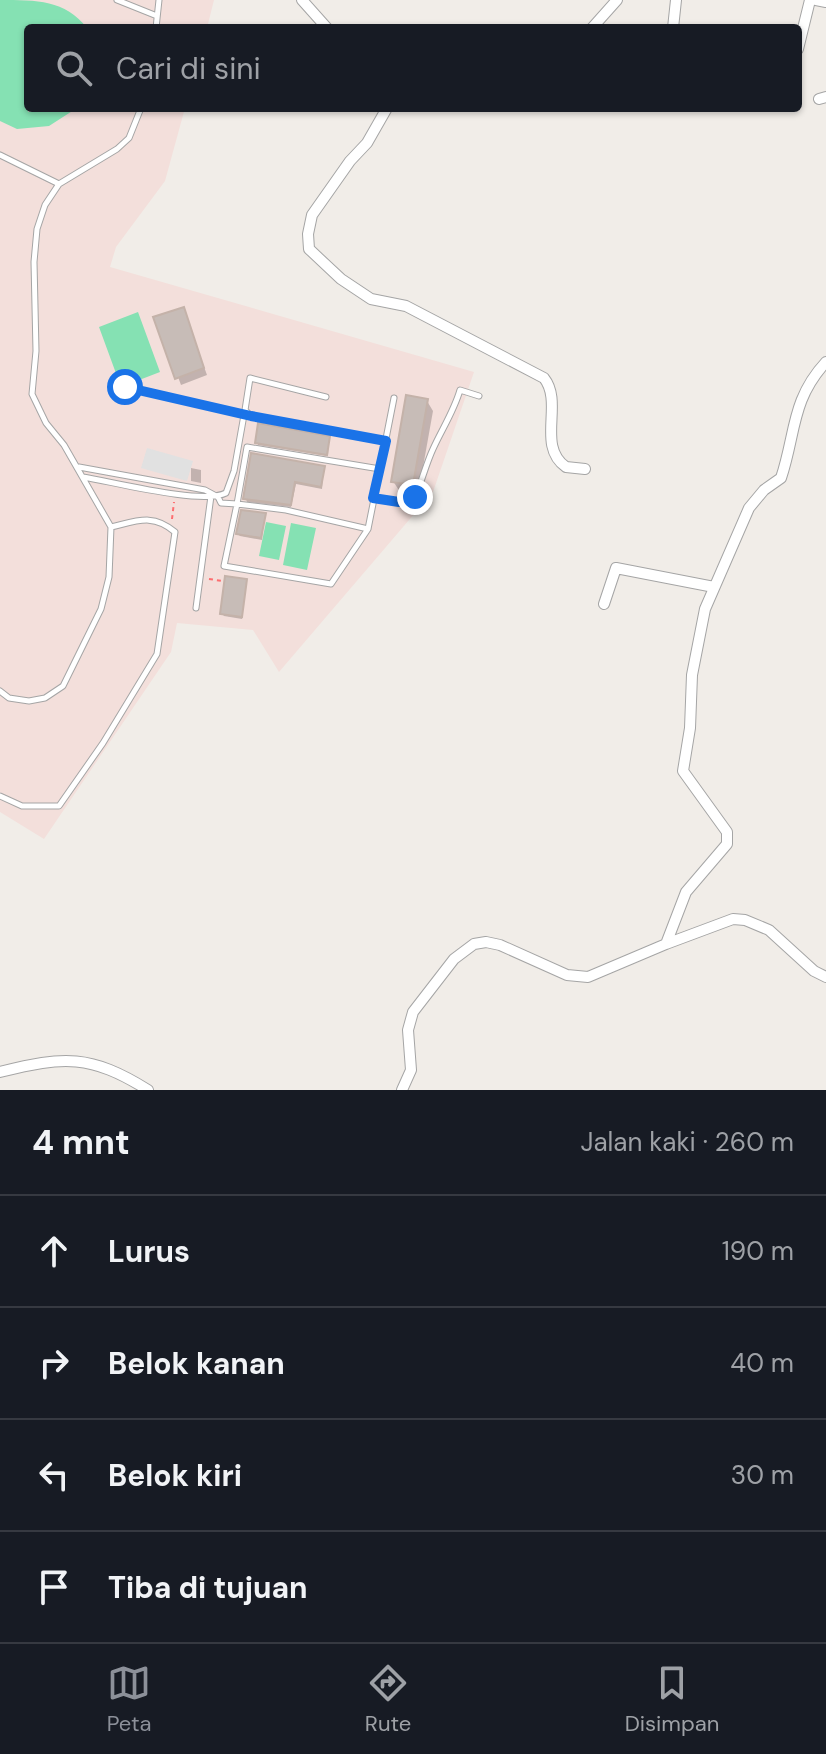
<!DOCTYPE html>
<html lang="id">
<head>
<meta charset="utf-8">
<style>
  body { margin:0; font-family:"DM Sans",sans-serif; background:#20242c; color:#f1f3f6 }
  .stop { position:absolute; width:24px; height:24px; margin:-18px; border:6px solid #1a73e8; border-radius:50%; background:#fff }
  .stop.end { background:#1a73e8; border-color:#fff; box-shadow:0 2px 8px #0008 }
  .list { margin:0; padding:0; list-style:none }
  h2 { display:flex; justify-content:space-between; align-items:center; height:104px; margin:0; padding:0 32px; font-size:34px }
  h2 small { font-size:26px; font-weight:400; color:#9ea1a6 }
  .list li { display:grid; grid-template-columns:52px 1fr auto; gap:24px; align-items:center; box-sizing:border-box; height:112px; padding:0 32px; border-top:2px solid #363941 }
  .list b { display:block; font-size:30px; white-space:nowrap }
  .list em { font-size:26px; font-style:normal; color:#9ea1a6 }
  .icon { flex:none; width:44px; height:44px; fill:none; stroke:currentColor; stroke-width:2; stroke-linecap:round; stroke-linejoin:round }
  .map { position:relative; flex:none; width:826px; height:1090px; overflow:hidden }
  .search { position:absolute; background:#171b24; box-shadow:0 2px 6px #0004; left:24px; right:24px; top:24px; height:88px; display:flex; align-items:center; gap:20px; box-sizing:border-box; padding:0 28px; border-radius:8px; color:#9ea1a6; font-size:30px }
  .sheet { height:552px; background:#171b24 }
  nav { display:flex; justify-content:space-around; align-items:center; box-sizing:border-box; height:112px; border-top:2px solid #363941; background:#171b24; font-size:22px; color:#9ea1a6 }
  nav a { display:grid; justify-items:center; gap:4px }
  nav .on { color:#8c9099 }
  .map>svg:first-child { display:block }
  .military { fill:#f3dfdb }
  .pitch { fill:#85e1b3 }
  .parking { fill:#e1e1e1 }
  .shadow { fill:#0003 }
  .building { fill:#c7bcb7; stroke:#c4b2a9; stroke-width:2 }
  .lines { fill:none; stroke-linecap:round; stroke-linejoin:round }
  .service-casing { stroke:#a5a5a5; stroke-width:7 }
  .minor-casing { stroke:#a5a5a5; stroke-width:12 }
  .path { stroke:#fd6e70; stroke-width:2; stroke-dasharray:4 4; stroke-linecap:butt }
  .service { stroke:#fff; stroke-width:5 }
  .minor { stroke:#fff; stroke-width:10 }
  .route { stroke:#1a73e8; stroke-width:10 }
</style>
</head>
<body>
<div class="map">
<svg width="826" height="1090" viewBox="0 0 826 1090">
  <rect width="100%" height="100%" fill="#f1ede8"/>
  <path class="military" d="M 0,0 L 214,0 L 207,28 L 28,28 L 28,108 L 185,108 L 165,181 L 116,247 L 110,267 L 474,372 L 433,492 L 279,672 L 253,630 L 177,623 L 171,652 L 44,839 L 0,812 Z"/>
  <path class="pitch" d="M 0,0 C 37,0 65,0 87,28 L 28,28 L 28,112 L 49,108 L 77,108 L 49,126 L 17,129 L 0,121 Z
    M 138,312 L 160,372 L 121,387 L 99,327 Z
    M 266,522 L 286,526 L 279,560 L 259,556 Z
    M 291,523 L 316,528 L 307,570 L 283,565 Z"/>
  <path class="parking" d="M 147,448 L 193,461 L 187,481 L 141,468 Z"/>
  <path class="shadow" d="M 183,309 L 207,375 L 181,385 L 156,318 Z
    M 427,401 L 433,411 L 418,495 L 400,492 L 393,481 Z
    M 329,438 L 328,456 L 258,445 L 257,442 Z
    M 324,467 L 322,489 L 296,484 L 291,507 L 247,502 L 246,499 Z
    M 191,468 L 201,470 L 201,483 L 191,481 Z
    M 264,515 L 262,540 L 240,536 L 238,534 Z
    M 246,581 L 242,619 L 224,616 L 222,613 Z"/>
  <path class="building" d="M 184,307 L 204,368 L 175,379 L 153,317 Z
    M 406,395 L 428,399 L 413,485 L 391,482 Z
    M 258,423 L 330,436 L 327,455 L 255,443 Z
    M 251,453 L 325,466 L 321,487 L 295,482 L 291,505 L 243,499 Z
    M 241,510 L 266,513 L 261,538 L 236,534 Z
    M 225,576 L 247,579 L 242,617 L 220,614 Z"/>
  <g class="lines">
    <g class="service-casing">
      <path id="service" d="M 117,0 L 157,16
        M 156,28 L 159,0
        M 0,155 L 59,184
        M 125,387 L 251,416 L 386,441
        M 251,416 L 245,410 L 250,378 L 326,397
        M 79,467 L 205,490 L 218,497 L 221,503 L 237,504 L 247,447 L 380,469 L 394,398
        M 83,477 C 114,482 202,505 226,493 L 234,471 L 244,415
        M 373,498 L 399,502 L 415,497 C 422,481 426,464 433,449 C 442,429 454,411 460,390 L 479,396
        M 368,529 L 331,584 L 224,566 L 237,504 L 286,510 L 368,529 L 380,469
        M 196,608 L 211,496
        M 0,691 L 9,698 L 29,701 L 45,698 L 63,686 L 101,609 L 109,577 L 111,527 L 64,445 L 46,423 L 32,394 L 36,351 L 34,262 L 37,229 L 45,205 L 59,184 L 117,149 L 129,138 L 141,108
        M 0,796 L 22,806 L 59,806 L 103,743 L 157,654 L 175,532 C 153,513 137,521 111,527"/>
    </g>
    <g class="minor-casing">
      <path id="minor" d="M 302,0 L 327,28
        M 816,0 L 826,2
        M 592,28 L 617,0
        M 673,28 L 676,0
        M 798,49 L 810,0
        M 819,99 L 826,97
        M 387,108 L 367,143 L 350,161 L 312,215 L 308,234 L 309,249 L 341,279 L 371,299 L 406,306 L 544,378 C 564,403 536,446 566,467 L 585,469
        M 604,604 L 616,568 L 714,587
        M 666,944 L 686,892 L 727,844 L 727,832 L 683,771 L 690,728 L 692,675 L 705,609 L 749,508 L 764,490 L 781,478 C 796,433 791,400 826,362
        M 0,1072 C 64,1056 90,1054 148,1090
        M 402,1090 L 411,1070 L 408,1030 L 413,1012 L 454,959 L 474,944 L 486,942 L 500,945 L 567,975 L 588,977 L 666,944 L 733,919 L 745,920 L 769,930 L 814,971 L 826,977"/>
    </g>
    <path class="path" d="M 172,519 L 174,502
      M 209,579 L 222,581"/>
    <use href="#service" class="service"/>
    <use href="#minor" class="minor"/>
  </g>
  <g class="lines">
    <path class="route" d="M 125,387 L 251,416 L 386,441 L 373,498 L 399,502 L 415,497"/>
  </g>
</svg>
<div class="stop" style="left:125px;top:387px"></div>
<div class="stop end" style="left:415px;top:497px"></div>
<div class="search"><svg class="icon" aria-label="search" viewBox="0 0 24 24"><circle cx="10" cy="10" r="6"/><path d="M15 15l6 6"/></svg>Cari di sini</div>
</div>
<section class="sheet">
<h2>4 mnt<small>Jalan kaki · 260 m</small></h2>
<ul class="list">
<li><svg class="icon" aria-label="ahead" viewBox="0 0 24 24"><path d="M12 20V5M6 11l6-6 6 6"/></svg><div><b>Lurus</b></div><em>190 m</em></li>
<li><svg class="icon" aria-label="right" viewBox="0 0 24 24"><path d="M7 20v-9h11M14 6l5 5-5 5"/></svg><div><b>Belok kanan</b></div><em>40 m</em></li>
<li><svg class="icon" aria-label="left" viewBox="0 0 24 24"><path d="M17 20v-9H6M10 6l-5 5 5 5"/></svg><div><b>Belok kiri</b></div><em>30 m</em></li>
<li><svg class="icon" aria-label="arrive" viewBox="0 0 24 24"><path d="M6 21V4h12l-3 4 3 4H6"/></svg><div><b>Tiba di tujuan</b></div></li>
</ul>
</section>
<nav>
<a class="on"><svg class="icon" aria-label="map" viewBox="0 0 24 24"><path d="M3 6l6-2 6 2 6-2v14l-6 2-6-2-6 2zM9 4v14M15 6v14"/></svg>Peta</a>
<a><svg class="icon" aria-label="directions" viewBox="0 0 24 24"><path d="M12 3l9 9-9 9-9-9zM9 14v-3h6M13 9l2 2-2 2"/></svg>Rute</a>
<a><svg class="icon" aria-label="saved" viewBox="0 0 24 24"><path d="M7 4h10v16l-5-4-5 4z"/></svg>Disimpan</a>
</nav>
</body>
</html>
